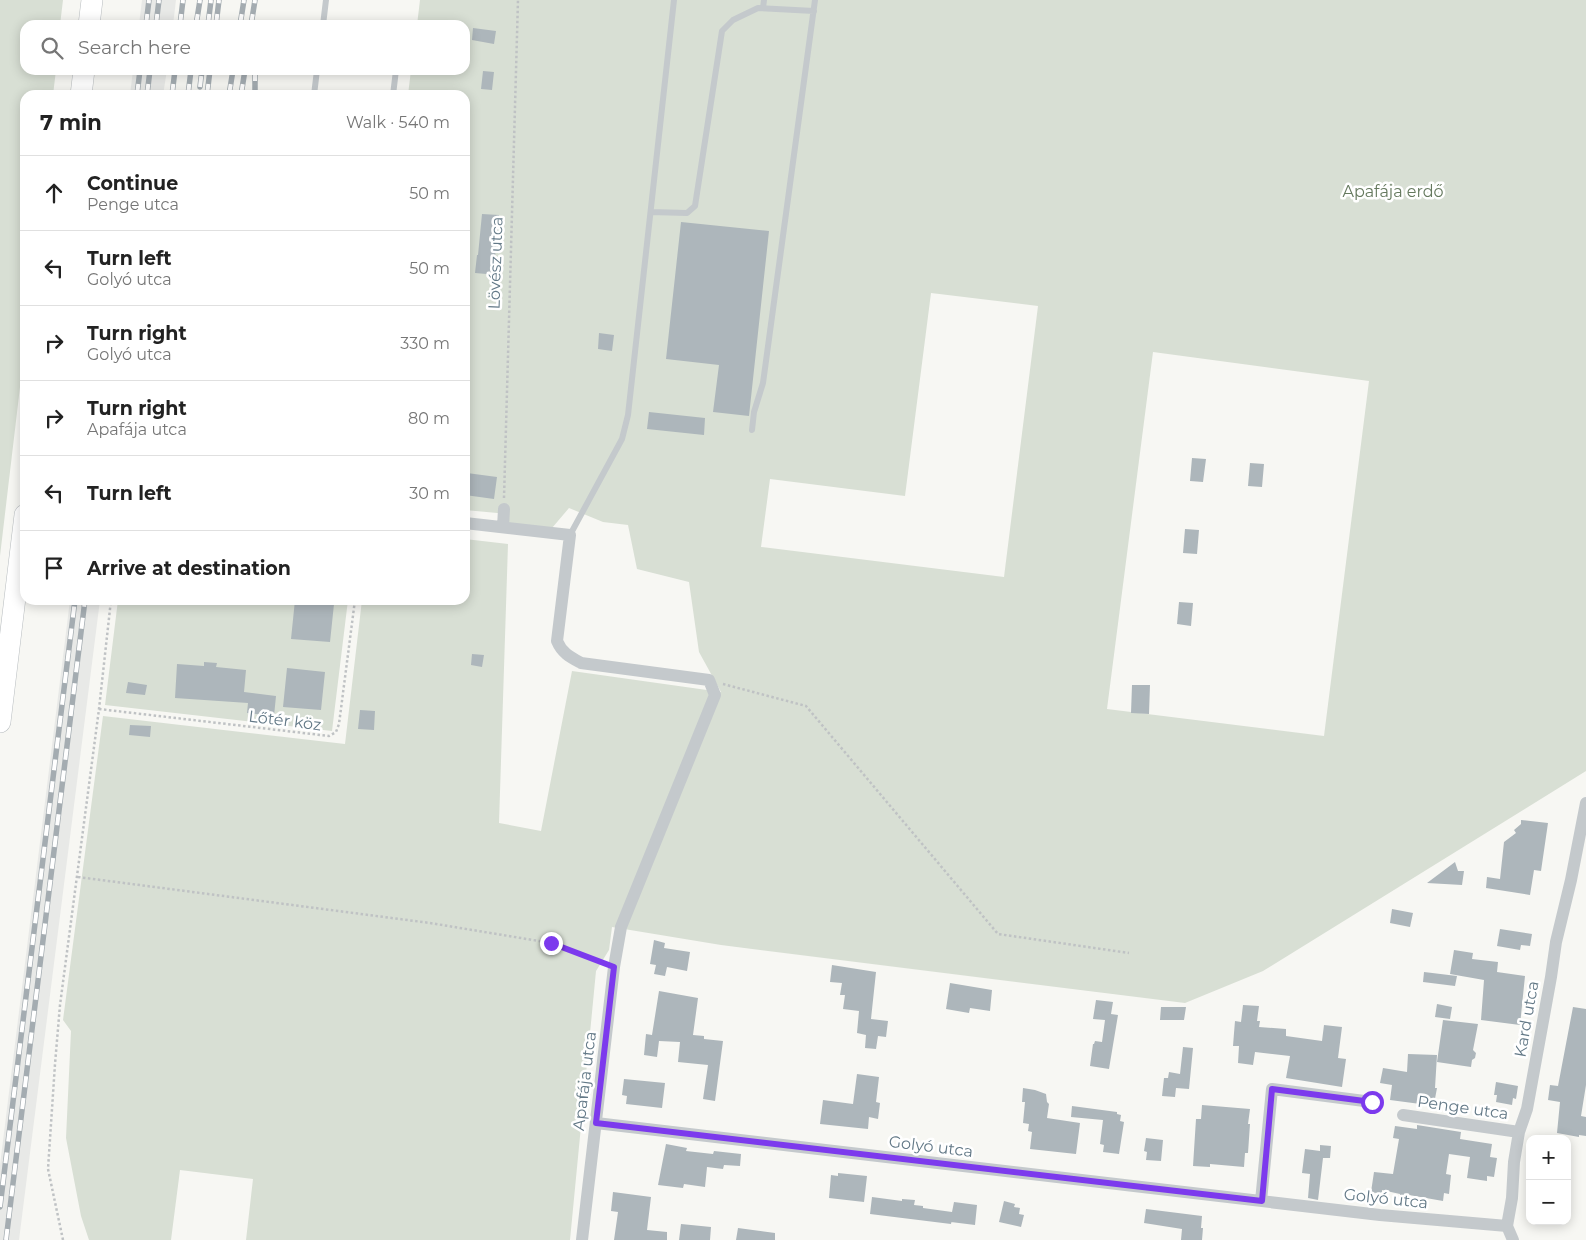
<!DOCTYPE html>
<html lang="en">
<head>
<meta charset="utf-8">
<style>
  body { margin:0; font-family:Montserrat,sans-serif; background:#f6f6f6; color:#222 }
  .controls { position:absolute; right:15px; bottom:15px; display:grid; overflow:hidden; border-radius:10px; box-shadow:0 2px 12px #0003 }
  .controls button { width:45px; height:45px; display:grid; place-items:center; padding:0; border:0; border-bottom:1px solid #e0e0e0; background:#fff; color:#222; font:25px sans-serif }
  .stop { position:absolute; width:15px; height:15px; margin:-11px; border:4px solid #7c3aed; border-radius:50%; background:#fff }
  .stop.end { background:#7c3aed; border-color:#fff; box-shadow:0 1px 5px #0008 }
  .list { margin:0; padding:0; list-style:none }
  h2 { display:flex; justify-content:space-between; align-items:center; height:65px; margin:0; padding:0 20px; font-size:21px }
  h2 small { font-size:16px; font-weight:400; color:#767676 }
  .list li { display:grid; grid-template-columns:32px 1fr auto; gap:15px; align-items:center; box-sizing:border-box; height:75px; padding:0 20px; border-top:1px solid #e0e0e0 }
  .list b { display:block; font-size:19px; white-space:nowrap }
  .list p { margin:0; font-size:16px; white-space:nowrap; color:#767676 }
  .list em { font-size:16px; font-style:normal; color:#767676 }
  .icon { flex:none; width:28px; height:28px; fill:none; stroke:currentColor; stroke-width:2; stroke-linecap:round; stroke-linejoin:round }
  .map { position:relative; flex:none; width:1586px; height:1240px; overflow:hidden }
  .search { position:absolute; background:#fff; box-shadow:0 2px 12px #0003; left:20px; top:20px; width:450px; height:55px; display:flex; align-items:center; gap:12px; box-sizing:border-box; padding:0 18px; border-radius:15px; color:#767676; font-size:19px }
  .panel { position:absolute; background:#fff; box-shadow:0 2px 12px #0003; left:20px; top:90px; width:450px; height:515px; border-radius:15px }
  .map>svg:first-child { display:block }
  .built { fill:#e8e9e7 }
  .green { fill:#d8dfd4; fill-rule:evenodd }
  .building { fill:#adb6bb }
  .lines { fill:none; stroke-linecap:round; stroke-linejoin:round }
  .primary-casing { stroke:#b7bcbf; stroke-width:22 }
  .path { stroke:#bfc2c4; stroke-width:2.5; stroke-dasharray:2.5 2.5; stroke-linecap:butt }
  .service { stroke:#c4c9cc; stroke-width:6 }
  .minor { stroke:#c4c9cc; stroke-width:12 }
  .primary { stroke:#fff; stroke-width:21 }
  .rail-casing { stroke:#a4acb1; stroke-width:5.5 }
  .rail { stroke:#fff; stroke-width:4; stroke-dasharray:11; stroke-linecap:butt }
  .route { stroke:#7c3aed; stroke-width:6 }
  .labels { text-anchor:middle; stroke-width:5; stroke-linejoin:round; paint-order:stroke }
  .park-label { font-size:16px; fill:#65795e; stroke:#fff }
  .street-label { font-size:16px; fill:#637987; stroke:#fff }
</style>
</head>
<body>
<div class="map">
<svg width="1586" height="1240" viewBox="0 0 1586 1240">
  <rect width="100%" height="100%" fill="#f7f7f3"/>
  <path class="built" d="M 142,0 L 176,0 L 173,25 L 139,25 Z
    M 133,70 L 167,70 L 163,95 L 130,95 Z
    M 70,600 L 100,600 L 19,1240 L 0,1240 L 0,1165 Z"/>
  <path class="green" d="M 0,0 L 63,0 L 60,25 L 25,25 L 25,70 L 56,70 L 53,95 L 25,95 L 25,345 L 0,556 Z
    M 420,0 L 1586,0 L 1586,771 L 1263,971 L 1185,1003 L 721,945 L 612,927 L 609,950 L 596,971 L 570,1240 L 246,1240 L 253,1179 L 180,1170 L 171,1240 L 89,1240 L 81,1216 L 66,1138 L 71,1031 L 63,1020 L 103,716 L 345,744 L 362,600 L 465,600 L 465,539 L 508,544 L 499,823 L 541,831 L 572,671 L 721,692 L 699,652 L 689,582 L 637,569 L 628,525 L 603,522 L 569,508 L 552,528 L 508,523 L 508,514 L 465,510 L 465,95 L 408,95 L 411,70 L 465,70 L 465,25 L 417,25 ZM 931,293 L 1038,306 L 1004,577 L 761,547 L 770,479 L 905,496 ZM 1153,352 L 1369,381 L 1324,736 L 1107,709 Z
    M 118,600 L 348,600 L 332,731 L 105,705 Z"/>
  <path class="building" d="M 473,28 L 496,31 L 494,44 L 472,40 Z
    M 483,71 L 494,72 L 492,90 L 481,89 Z
    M 482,214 L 499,215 L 495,257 L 500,258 L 498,275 L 475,273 L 477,255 L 478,255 Z
    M 681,222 L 769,231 L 749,416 L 713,412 L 719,365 L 666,359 Z
    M 599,333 L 614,335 L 612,351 L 598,349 Z
    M 649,412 L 705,418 L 704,435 L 647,429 Z
    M 1192,458 L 1206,459 L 1203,482 L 1190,481 Z
    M 1250,463 L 1264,464 L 1262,487 L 1248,486 Z
    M 467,473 L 497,477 L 494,499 L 465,495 Z
    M 1185,529 L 1199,530 L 1197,554 L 1183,553 Z
    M 295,600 L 334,604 L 330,642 L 291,639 Z
    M 1179,602 L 1193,603 L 1191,626 L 1177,624 Z
    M 472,654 L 484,655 L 482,667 L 471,665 Z
    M 204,662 L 217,663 L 216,667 L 246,670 L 244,692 L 276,696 L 274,716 L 247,713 L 248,703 L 175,698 L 177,664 L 204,666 Z
    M 287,668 L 325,672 L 321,710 L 283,707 Z
    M 128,682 L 147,685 L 145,695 L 126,693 Z
    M 1132,685 L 1150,685 L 1149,714 L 1131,713 Z
    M 360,710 L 375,711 L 374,730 L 358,729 Z
    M 130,725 L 151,726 L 150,737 L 129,735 Z
    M 1521,820 L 1548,823 L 1541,871 L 1534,870 L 1530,895 L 1486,888 L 1487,877 L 1500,879 L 1504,842 L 1516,833 L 1514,830 L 1521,824 Z
    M 1455,862 L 1458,871 L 1464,871 L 1462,885 L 1427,883 Z
    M 1392,909 L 1413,913 L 1410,927 L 1390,923 Z
    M 1500,929 L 1532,934 L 1530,946 L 1521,945 L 1520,950 L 1497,946 Z
    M 654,940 L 665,943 L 664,948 L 690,952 L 687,971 L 667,967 L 665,976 L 654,974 L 656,965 L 650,964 Z
    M 1454,950 L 1473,953 L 1472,959 L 1498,962 L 1497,972 L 1525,976 L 1520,1025 L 1481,1020 L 1484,980 L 1450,974 Z
    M 832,965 L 876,972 L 871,1019 L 888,1021 L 886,1037 L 878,1036 L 876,1049 L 865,1048 L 866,1035 L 857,1033 L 859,1011 L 843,1009 L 845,995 L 840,995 L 842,983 L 830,982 Z
    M 1424,972 L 1457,976 L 1455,986 L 1423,982 Z
    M 950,983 L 992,990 L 990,1011 L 970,1008 L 969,1013 L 946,1009 Z
    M 659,991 L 698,998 L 693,1035 L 704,1036 L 704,1039 L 723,1041 L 715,1101 L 703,1099 L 708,1065 L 678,1062 L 680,1042 L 659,1041 L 657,1057 L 644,1055 L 646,1034 L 652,1035 Z
    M 1096,1000 L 1113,1002 L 1111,1014 L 1118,1015 L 1109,1069 L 1090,1066 L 1093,1044 L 1094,1044 L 1095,1041 L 1102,1042 L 1105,1020 L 1093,1019 Z
    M 1437,1004 L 1452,1007 L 1450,1019 L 1435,1017 Z
    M 1243,1005 L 1259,1006 L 1257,1021 L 1260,1021 L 1259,1027 L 1286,1029 L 1286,1036 L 1322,1041 L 1324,1025 L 1342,1027 L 1338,1058 L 1346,1059 L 1342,1087 L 1286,1078 L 1290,1056 L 1255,1052 L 1253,1065 L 1238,1063 L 1239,1046 L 1233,1046 L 1234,1033 L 1235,1021 L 1241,1022 Z
    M 1161,1007 L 1186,1007 L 1184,1020 L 1160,1020 Z
    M 1573,1007 L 1586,1009 L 1586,1085 L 1581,1116 L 1586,1117 L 1586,1136 L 1579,1135 L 1579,1137 L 1557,1133 L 1560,1102 L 1548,1100 L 1550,1085 L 1558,1086 Z
    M 1443,1020 L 1478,1024 L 1473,1050 L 1476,1053 L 1475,1058 L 1472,1060 L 1471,1067 L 1437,1062 Z
    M 1183,1047 L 1193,1048 L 1189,1089 L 1176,1088 L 1175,1097 L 1162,1096 L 1164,1078 L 1168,1078 L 1169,1072 L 1180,1074 Z
    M 1408,1054 L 1437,1055 L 1435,1088 L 1437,1088 L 1434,1104 L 1428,1104 L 1428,1105 L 1390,1100 L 1392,1085 L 1380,1083 L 1383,1068 L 1407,1072 Z
    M 857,1074 L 879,1077 L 876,1102 L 880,1103 L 878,1119 L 869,1117 L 868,1129 L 820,1124 L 823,1100 L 853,1104 Z
    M 624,1079 L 665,1083 L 662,1108 L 626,1104 L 627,1096 L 622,1095 Z
    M 1496,1082 L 1518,1086 L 1516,1099 L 1513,1098 L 1512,1105 L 1496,1102 L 1497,1095 L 1494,1095 Z
    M 1023,1088 L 1035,1090 L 1046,1094 L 1047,1102 L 1049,1104 L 1047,1118 L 1080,1123 L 1076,1154 L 1030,1149 L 1032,1132 L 1028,1131 L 1029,1124 L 1023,1123 L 1025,1102 L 1022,1102 Z
    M 1202,1105 L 1250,1109 L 1248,1124 L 1250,1124 L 1248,1153 L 1245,1153 L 1244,1167 L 1210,1164 L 1210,1167 L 1193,1166 L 1196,1119 L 1201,1119 Z
    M 1072,1106 L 1117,1112 L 1117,1114 L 1121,1115 L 1120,1121 L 1124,1122 L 1119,1154 L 1103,1152 L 1104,1145 L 1100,1144 L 1103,1120 L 1071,1117 Z
    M 1417,1125 L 1461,1132 L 1460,1139 L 1492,1144 L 1490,1157 L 1497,1158 L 1494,1177 L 1487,1176 L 1487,1181 L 1467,1178 L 1470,1157 L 1449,1154 L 1446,1174 L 1451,1175 L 1449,1194 L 1444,1193 L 1443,1201 L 1409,1195 L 1407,1197 L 1400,1196 L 1400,1194 L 1382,1190 L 1382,1194 L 1371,1192 L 1374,1172 L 1393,1174 L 1399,1139 L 1393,1138 L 1395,1126 L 1417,1129 Z
    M 1146,1138 L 1163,1140 L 1161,1161 L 1146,1160 L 1147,1152 L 1144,1151 Z
    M 666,1144 L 687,1148 L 686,1151 L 713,1154 L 714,1151 L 741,1154 L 740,1166 L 724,1165 L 723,1169 L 707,1167 L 705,1187 L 684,1184 L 683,1188 L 658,1185 Z
    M 1320,1145 L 1331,1146 L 1330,1158 L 1323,1158 L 1318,1200 L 1308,1198 L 1310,1174 L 1302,1173 L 1305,1149 L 1320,1151 Z
    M 838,1173 L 867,1176 L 864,1202 L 829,1198 L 831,1175 L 838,1176 Z
    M 613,1192 L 651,1197 L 647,1230 L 667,1232 L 667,1240 L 614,1240 L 618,1212 L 611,1211 Z
    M 872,1197 L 902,1201 L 902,1199 L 915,1200 L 914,1205 L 923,1206 L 923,1208 L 952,1212 L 954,1202 L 977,1205 L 975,1225 L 951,1222 L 952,1218 L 951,1224 L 870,1214 Z
    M 1004,1201 L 1015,1204 L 1014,1207 L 1020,1208 L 1019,1214 L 1024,1215 L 1021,1227 L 999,1222 Z
    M 1146,1209 L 1202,1216 L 1201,1228 L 1203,1228 L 1202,1240 L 1181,1240 L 1182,1229 L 1144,1223 Z
    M 681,1224 L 711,1227 L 710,1240 L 679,1240 Z
    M 738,1228 L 775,1233 L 775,1240 L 736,1240 Z"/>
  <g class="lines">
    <g class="primary-casing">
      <path id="primary" d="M 89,25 L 92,0
        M 81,95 L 84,70
        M 0,722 L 25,515"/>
    </g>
    <path class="path" d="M 504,498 L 518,0
      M 723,684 L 806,706 L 998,934 L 1129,953
      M 99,709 L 329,736 L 336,732 L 339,724 L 355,600
      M 78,877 L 430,923 L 551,943 L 603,963
      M 63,1240 L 48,1169 L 55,1064 L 60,1005 L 99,709 L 111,600"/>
    <path class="service" d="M 763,8 L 764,0
      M 323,25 L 326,0
      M 314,95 L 317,70
      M 393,95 L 396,70
      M 651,212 L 687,213 L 695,206 L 722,31 L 733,20 L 758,8 L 814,11
      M 752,430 L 754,412 L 763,383 L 815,0
      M 570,535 L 622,439 L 628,415 L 674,0"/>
    <path class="minor" d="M 465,523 L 570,535 L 557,641 C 562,653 570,657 581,663 L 709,680 L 715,695 L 621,927 L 614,967 L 582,1240
      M 503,527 L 504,509
      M 1403,1115 L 1519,1132
      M 596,1123 L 1380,1215 L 1507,1226
      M 1261,1201 L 1272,1089 L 1372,1102
      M 1513,1240 L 1507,1226 L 1512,1198 L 1514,1162 L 1519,1132 L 1527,1109 L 1551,977 L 1556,942 L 1571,880 L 1586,803"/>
    <use href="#primary" class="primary"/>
    <g class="rail-casing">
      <path id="rail" d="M 146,25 L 149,0
        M 156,25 L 159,0
        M 180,25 L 183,0
        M 196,25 L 200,0
        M 208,25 L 211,0
        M 216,25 L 219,0
        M 240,25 L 244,0
        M 251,25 L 255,0
        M 255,70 L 255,95
        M 200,87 L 202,70
        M 137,95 L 140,70
        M 147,95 L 150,70
        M 172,95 L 175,70
        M 188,95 L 191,70
        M 207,95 L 210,70
        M 229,95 L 233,70
        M 241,95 L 245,70
        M 0,1207 L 75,600
        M 6,1240 L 85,600"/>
    </g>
    <use href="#rail" class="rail"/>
  </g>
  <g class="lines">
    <path class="route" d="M 551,943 L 614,967 L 596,1123 L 1262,1201 L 1272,1089 L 1372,1102"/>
  </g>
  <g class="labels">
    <g class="park-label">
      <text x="1393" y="197">Apafája erdő</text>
    </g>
    <g class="street-label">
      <text transform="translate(495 263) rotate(-88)" y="6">Lövész utca</text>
      <text transform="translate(285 720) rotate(7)" y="6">Lőtér köz</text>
      <text transform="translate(1526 1019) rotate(-80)" y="6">Kard utca</text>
      <text transform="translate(584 1081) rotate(-83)" y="6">Apafája utca</text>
      <text transform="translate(1463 1107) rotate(8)" y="6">Penge utca</text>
      <text transform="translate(931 1146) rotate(7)" y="6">Golyó utca</text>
      <text transform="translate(1386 1198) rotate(6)" y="6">Golyó utca</text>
    </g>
  </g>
</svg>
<div class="controls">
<button>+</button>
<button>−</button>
</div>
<div class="stop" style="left:1372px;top:1102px"></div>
<div class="stop end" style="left:551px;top:943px"></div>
<div class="search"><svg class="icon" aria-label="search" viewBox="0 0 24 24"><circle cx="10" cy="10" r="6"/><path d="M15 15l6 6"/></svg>Search here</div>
<section class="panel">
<h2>7 min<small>Walk · 540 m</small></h2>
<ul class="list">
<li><svg class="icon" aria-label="ahead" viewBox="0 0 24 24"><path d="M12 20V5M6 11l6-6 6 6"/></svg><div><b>Continue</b><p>Penge utca</p></div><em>50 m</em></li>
<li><svg class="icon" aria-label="left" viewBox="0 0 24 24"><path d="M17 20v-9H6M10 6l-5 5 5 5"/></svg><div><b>Turn left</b><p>Golyó utca</p></div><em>50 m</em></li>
<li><svg class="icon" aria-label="right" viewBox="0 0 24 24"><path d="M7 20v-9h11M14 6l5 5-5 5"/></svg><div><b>Turn right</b><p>Golyó utca</p></div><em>330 m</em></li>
<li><svg class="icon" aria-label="right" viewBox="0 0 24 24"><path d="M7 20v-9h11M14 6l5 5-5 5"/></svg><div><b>Turn right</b><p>Apafája utca</p></div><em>80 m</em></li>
<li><svg class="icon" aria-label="left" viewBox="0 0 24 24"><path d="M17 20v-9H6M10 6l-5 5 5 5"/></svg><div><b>Turn left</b></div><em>30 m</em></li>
<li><svg class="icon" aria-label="arrive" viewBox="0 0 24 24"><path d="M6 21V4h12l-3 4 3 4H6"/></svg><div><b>Arrive at destination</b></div></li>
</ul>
</section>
</div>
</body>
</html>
